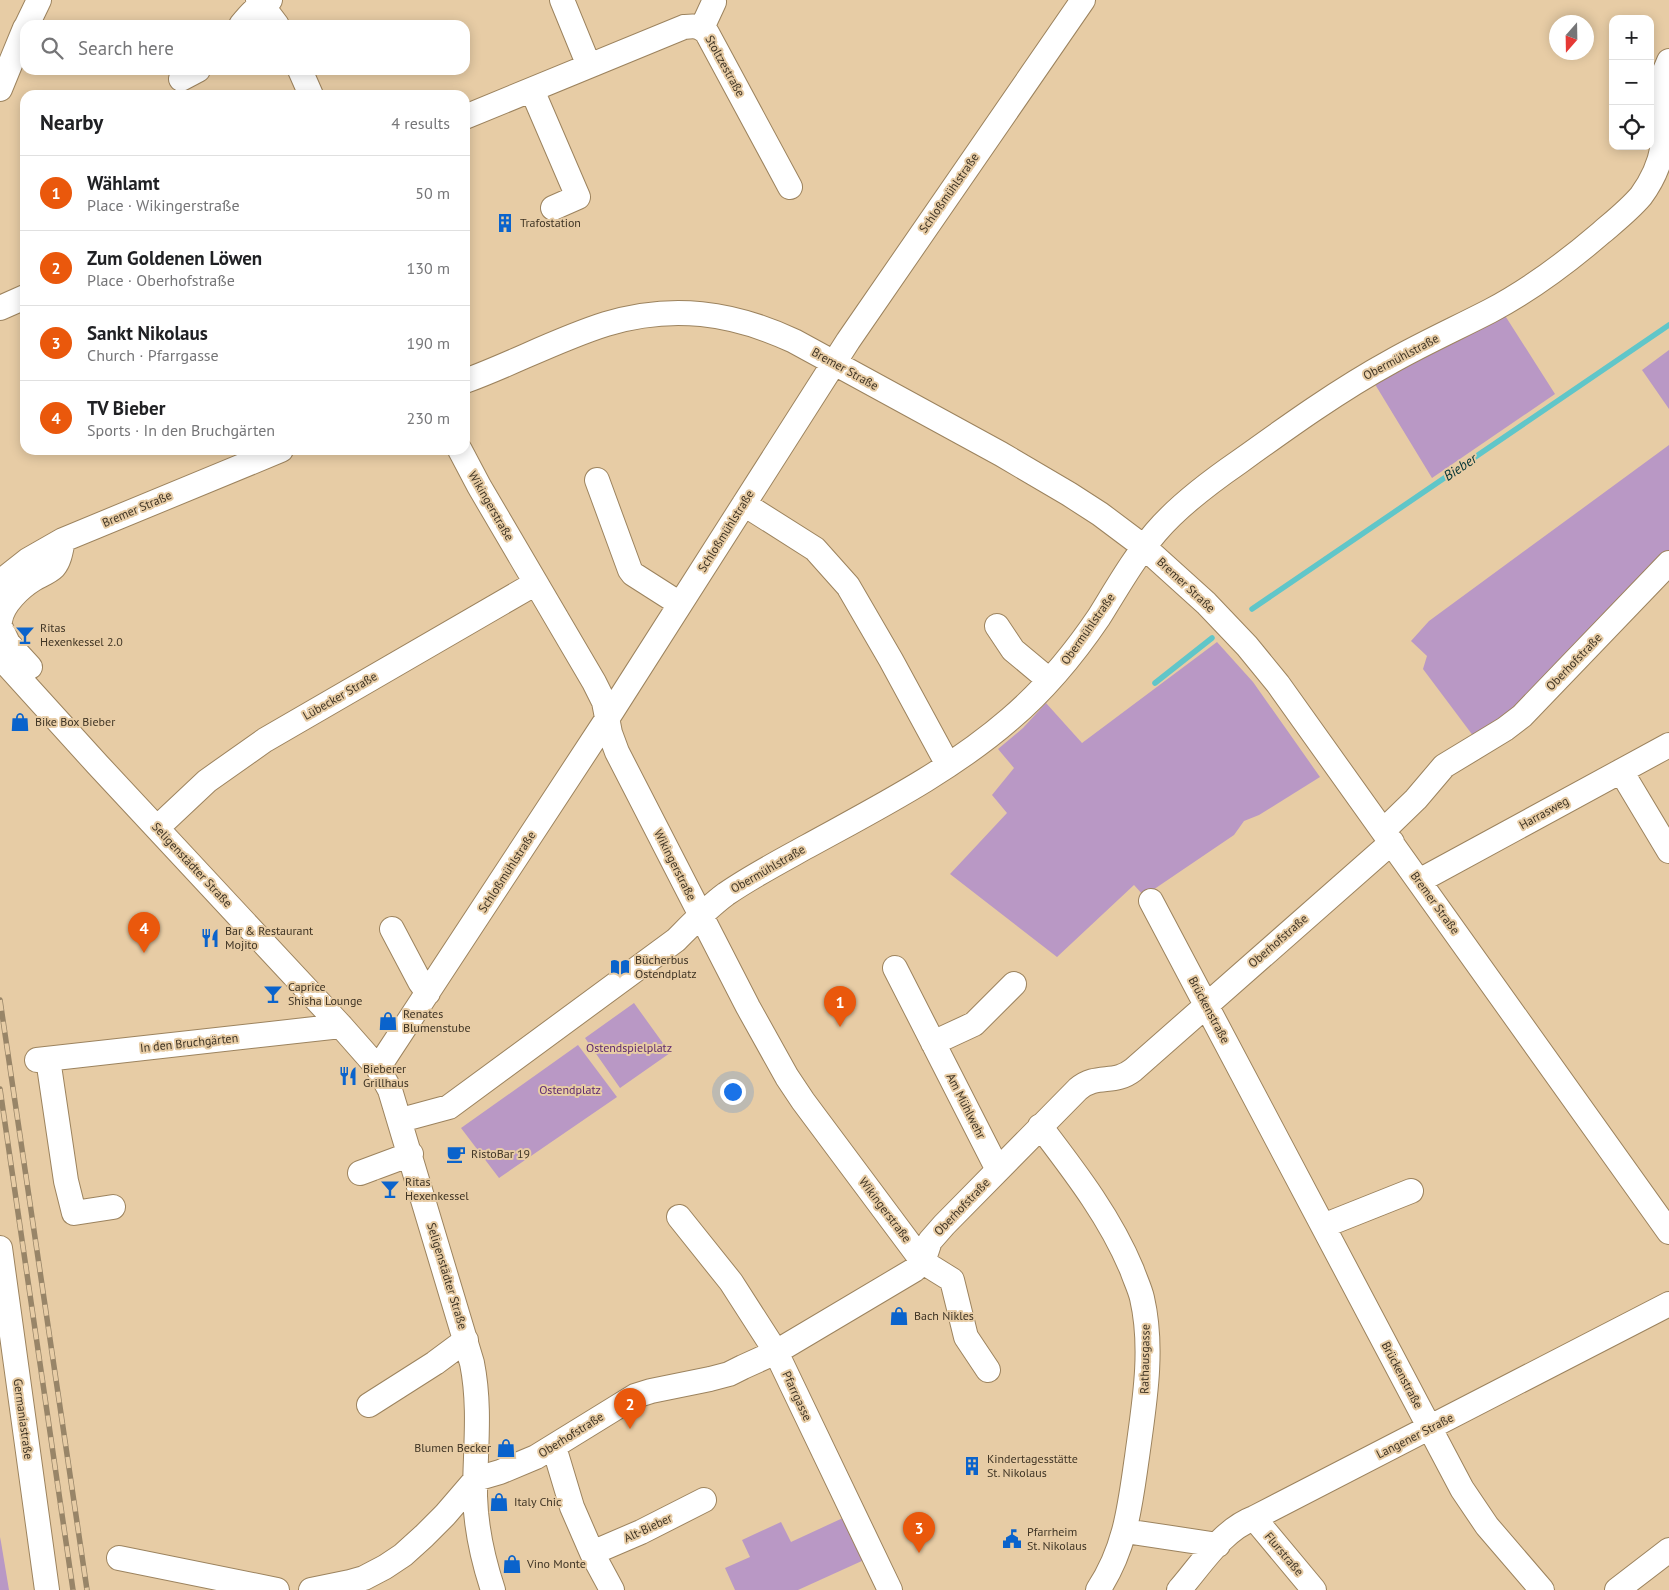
<!DOCTYPE html>
<html lang="en">
<head>
<meta charset="utf-8">
<style>
  body { margin:0; font-family:"PT Sans",sans-serif; background:#f2f2f2; color:#202124 }
  .controls { position:absolute; right:15px; top:15px; display:grid; overflow:hidden; border-radius:10px; box-shadow:0 2px 12px #0003 }
  .controls button { width:45px; height:45px; display:grid; place-items:center; padding:0; border:0; border-bottom:1px solid #e0e0e0; background:#fff; color:#202124; font:25px sans-serif }
  .compass { position:absolute; left:1549px; top:15px; width:45px; height:45px; border-radius:50%; background:#fff; box-shadow:0 2px 12px #0003; rotate:200deg }
  .you { position:absolute; left:732px; top:1091px; width:18px; height:18px; margin:-12px; border:4px solid #fff; border-radius:50%; background:#1a73e8; box-shadow:0 0 0 8px #1a73e833 }
  .badge { display:grid; place-items:center; width:32px; height:32px; border-radius:50%; background:#ea580c; color:#fff; font-size:16px; font-weight:700 }
  .pin { position:absolute; translate:-50% -41px; filter:drop-shadow(0 1px 2px #0008) }
  .pin::after { content:''; position:absolute; top:26px; width:18px; height:15px; background:inherit; clip-path:polygon(0 0,100% 0,50% 100%) }
  .list { margin:0; padding:0; list-style:none }
  h2 { display:flex; justify-content:space-between; align-items:center; height:65px; margin:0; padding:0 20px; font-size:21px }
  h2 small { font-size:16px; font-weight:400; color:#757577 }
  .list li { display:grid; grid-template-columns:32px 1fr auto; gap:15px; align-items:center; box-sizing:border-box; height:75px; padding:0 20px; border-top:1px solid #e0e0e0 }
  .list b { display:block; font-size:19px; white-space:nowrap }
  .list p { margin:0; font-size:16px; white-space:nowrap; color:#757577 }
  .list em { font-size:16px; font-style:normal; color:#757577 }
  .icon { flex:none; width:28px; height:28px; fill:none; stroke:currentColor; stroke-width:2; stroke-linecap:round; stroke-linejoin:round }
  .map { position:relative; flex:none; width:1669px; height:1590px; overflow:hidden }
  .search { position:absolute; background:#fff; box-shadow:0 2px 12px #0003; left:20px; top:20px; width:450px; height:55px; display:flex; align-items:center; gap:12px; box-sizing:border-box; padding:0 18px; border-radius:15px; color:#757577; font-size:19px }
  .panel { position:absolute; background:#fff; box-shadow:0 2px 12px #0003; left:20px; top:90px; width:450px; height:365px; border-radius:15px }
  .map>svg:first-child { display:block }
  .green { fill:#b998c5 }
  .lines { fill:none; stroke-linecap:round; stroke-linejoin:round }
  .stream { stroke:#60c6c9; stroke-width:5.5 }
  .minor-casing { stroke:#9c835e; stroke-width:26 }
  .minor { stroke:#fff; stroke-width:24 }
  .rail-casing { stroke:#988568; stroke-width:5.5 }
  .rail { stroke:#e7cca5; stroke-width:4; stroke-dasharray:11; stroke-linecap:butt }
  .labels { text-anchor:middle; stroke-width:4; stroke-linejoin:round; paint-order:stroke }
  .street-label { font-size:12px; fill:#403525; stroke:#e7cca5 }
  .poi-label { font-size:12px; fill:#403525; stroke:#e7cca5; text-anchor:start }
  .park-label { font-size:12px; fill:#5f2a70; stroke:#e7cca5 }
  .water-label { font-size:14px; font-style:italic; fill:#003435; stroke:#e7cca5 }
</style>
</head>
<body>
<div class="map">
<svg width="1669" height="1590" viewBox="0 0 1669 1590">
  <rect width="100%" height="100%" fill="#e7cca5"/>
  <path class="green" d="M 1504,314 L 1555,394 L 1432,478 L 1373,381 Z
    M 1669,350 L 1669,409 L 1642,370 Z
    M 1669,445 L 1669,552 L 1516,713 L 1474,737 L 1423,669 L 1427,656 L 1411,641 L 1429,621 Z
    M 1217,642 L 1253,682 L 1320,777 L 1259,815 L 1244,821 L 1234,835 L 1144,896 L 1134,885 L 1057,957 L 950,874 L 1007,813 L 992,795 L 1014,768 L 998,749 L 1023,728 L 1046,703 L 1082,743 Z
    M 634,1003 L 670,1053 L 620,1088 L 585,1038 Z
    M 578,1045 L 617,1097 L 499,1178 L 461,1128 Z
    M 845,1517 L 864,1560 L 798,1590 L 735,1590 L 725,1568 L 750,1557 L 742,1540 L 781,1522 L 791,1542 Z
    M 0,1537 L 1,1542 L 9,1590 L 0,1590 Z"/>
  <g class="lines">
    <path class="stream" d="M 1252,609 L 1669,325
      M 1155,683 L 1212,638"/>
    <g class="minor-casing">
      <path id="minor" d="M 258,0 L 277,25
        M 562,0 L 589,66
        M 27,25 L 39,0
        M 241,25 C 250,14 258,5 270,0
        M 702,28 L 714,2
        M 300,70 L 311,95
        M 181,79 L 198,70
        M 0,89 L 25,28
        M 532,90 L 578,197 L 553,208
        M 465,117 L 684,27 C 694,26 699,25 707,33 L 790,187
        M 0,308 L 25,297
        M 465,381 C 512,364 558,339 606,324 C 672,304 732,312 794,341 L 1001,454 L 1069,494 L 1100,514 L 1144,547 L 1206,603 L 1247,646 L 1278,684 L 1669,1232
        M 460,450 L 479,486 L 594,682 L 604,702 L 610,733 L 617,752 L 748,1007 L 787,1077 L 803,1101 L 923,1262 L 952,1280 L 966,1337 L 988,1370
        M 597,480 L 630,570 L 633,574 L 680,604
        M 744,504 L 815,549 L 848,586 L 891,660 L 948,765
        M 0,582 L 28,560 L 63,540 L 281,450
        M 0,621 C 2,604 21,587 34,579 C 41,575 49,572 54,567 C 60,560 61,549 63,540
        M 0,626 L 8,643 L 30,667
        M 997,626 L 1013,650 L 1049,680
        M 0,657 L 98,765 L 341,1026 L 378,1068 L 390,1090 L 472,1363 C 481,1408 475,1451 475,1496 C 476,1528 483,1560 493,1590
        M 1621,771 L 1669,851
        M 157,828 L 207,781 L 265,740 L 536,583
        M 1384,830 L 1416,799 L 1444,766 L 1505,729 L 1522,716 L 1669,563
        M 1419,881 L 1669,745
        M 1151,901 L 1462,1489 L 1487,1526 L 1542,1590
        M 392,929 L 420,982 L 428,993
        M 895,968 L 998,1170
        M 933,1043 L 974,1024 L 1014,984
        M 48,1059 L 66,1181 L 74,1213 L 113,1207
        M 37,1060 L 341,1026
        M 378,1068 L 607,719 L 848,341 L 1083,0
        M 401,1120 L 449,1107 L 676,940 C 692,924 707,908 726,894 C 752,876 781,861 808,846 C 877,808 950,771 1010,719 C 1044,690 1074,654 1099,617 C 1117,588 1134,558 1156,532 C 1179,505 1210,482 1239,462 C 1289,426 1339,390 1392,361 C 1424,343 1457,328 1490,311 C 1530,290 1566,263 1601,233 C 1615,221 1629,210 1641,196 C 1669,158 1665,128 1664,80 L 1664,73 L 1669,61
        M 1040,1126 C 1075,1172 1110,1217 1132,1270 C 1135,1279 1140,1289 1142,1298 C 1154,1350 1144,1405 1137,1457 C 1130,1505 1126,1548 1098,1590
        M 360,1173 L 411,1154
        M 679,1217 L 731,1282 L 776,1352 L 890,1590
        M 1323,1226 L 1411,1191
        M 0,1248 L 47,1590
        M 369,1405 L 435,1363 L 466,1340
        M 554,1447 L 572,1507 L 592,1553 L 612,1590
        M 1254,1518 L 1314,1590
        M 1125,1531 L 1218,1545
        M 592,1553 L 641,1532 L 704,1500
        M 119,1558 L 277,1590
        M 311,1590 L 350,1582 L 364,1578 L 385,1567 L 403,1555 L 424,1536 L 445,1515 L 476,1479 L 500,1472 L 536,1457 L 635,1396 L 651,1391 L 710,1379 L 729,1374 L 743,1367 L 776,1352 L 914,1270 L 923,1262 L 930,1241 L 944,1225 L 1078,1089 C 1097,1073 1114,1085 1133,1070 L 1392,842
        M 1179,1590 C 1201,1565 1222,1530 1254,1518 L 1669,1304
        M 1617,1590 L 1669,1550"/>
    </g>
    <use href="#minor" class="minor"/>
    <g class="rail-casing">
      <path id="rail" d="M 0,1000 L 87,1590
        M 0,1089 L 73,1590"/>
    </g>
    <use href="#rail" class="rail"/>
  </g>
  <defs>
    <g id="building-bare" transform="scale(1.5)"><path d="M-4-6H4V6H1V3H-1V6H-4ZM-2.5-4.3h1.7v1.8h-1.7ZM.8-4.3h1.7v1.8H.8ZM-2.5-1h1.7V.8h-1.7ZM.8-1h1.7V.8H.8Z" fill="#0a63cc" stroke="#e7cca5" stroke-width="2.5" paint-order="stroke"/></g>
    <g id="bar-bare" transform="scale(1.5)"><path d="M-6-5H6L.8 .8V4.5H3.5V6h-7V4.5H-.8V.8Z" fill="#0a63cc" stroke="#e7cca5" stroke-width="2.5" paint-order="stroke"/></g>
    <g id="shop-bare" transform="scale(1.5)"><path d="M-5-2.5h2.3a2.7 3.5 0 0 1 5.4 0H5L5.5 6h-11ZM-1.5-2.5h3a1.5 2.3 0 0 0-3 0Z" fill="#0a63cc" stroke="#e7cca5" stroke-width="2.5" paint-order="stroke"/></g>
    <g id="restaurant-bare" transform="scale(1.5)"><path d="M-5-6h1v4h1v-4h1v4h1v-4h1v5L-1.5 .5V6h-2V.5L-5-1ZM5-6V6H3V1.5H1.5Q1.5-4 5-6Z" fill="#0a63cc" stroke="#e7cca5" stroke-width="2.5" paint-order="stroke"/></g>
    <g id="library-bare" transform="scale(1.5)"><path d="M-6-4Q-3-5.5-.7-3.5V5Q-3 3-6 4ZM6-4Q3-5.5 .7-3.5V5Q3 3 6 4Z" fill="#0a63cc" stroke="#e7cca5" stroke-width="2.5" paint-order="stroke"/></g>
    <g id="cafe-bare" transform="scale(1.5)"><path d="M-5.5-4.5H6V0H3Q3 3.5 0 3.5H-2.5Q-5.5 3.5-5.5 0ZM3-3.2v2h1.7v-2ZM-6 4.5H4V6H-6Z" fill="#0a63cc" stroke="#e7cca5" stroke-width="2.5" paint-order="stroke"/></g>
    <g id="civic-bare" transform="scale(1.5)"><path d="M-.6-6.5H3V-4.5H.6V-3L4-1V1h2V6H-6V1h2V-1L-.6-3ZM-1.2 2.5V6h2.4V2.5Z" fill="#0a63cc" stroke="#e7cca5" stroke-width="2.5" paint-order="stroke"/></g>
  </defs>
  <g fill-rule="evenodd">
    <use href="#building-bare" x="505" y="223"/>
    <use href="#bar-bare" x="25" y="635"/>
    <use href="#shop-bare" x="20" y="722"/>
    <use href="#restaurant-bare" x="210" y="938"/>
    <use href="#library-bare" x="620" y="967"/>
    <use href="#bar-bare" x="273" y="994"/>
    <use href="#shop-bare" x="388" y="1021"/>
    <use href="#restaurant-bare" x="348" y="1076"/>
    <use href="#cafe-bare" x="456" y="1154"/>
    <use href="#bar-bare" x="390" y="1189"/>
    <use href="#shop-bare" x="899" y="1316"/>
    <use href="#shop-bare" x="506" y="1448"/>
    <use href="#building-bare" x="972" y="1466"/>
    <use href="#shop-bare" x="499" y="1502"/>
    <use href="#civic-bare" x="1012" y="1539"/>
    <use href="#shop-bare" x="512" y="1564"/>
  </g>
  <g class="labels">
    <g class="street-label">
      <text transform="translate(725 66) rotate(61)" y="4">Stoltzestraße</text>
      <text transform="translate(949 193) rotate(-55)" y="4">Schloßmühlstraße</text>
      <text transform="translate(1401 357) rotate(-28)" y="4">Obermühlstraße</text>
      <text transform="translate(845 369) rotate(29)" y="4">Bremer Straße</text>
      <text transform="translate(491 506) rotate(60)" y="4">Wikingerstraße</text>
      <text transform="translate(137 509) rotate(-23)" y="4">Bremer Straße</text>
      <text transform="translate(726 531) rotate(-58)" y="4">Schloßmühlstraße</text>
      <text transform="translate(1186 585) rotate(43)" y="4">Bremer Straße</text>
      <text transform="translate(1088 629) rotate(-55)" y="4">Obermühlstraße</text>
      <text transform="translate(1574 662) rotate(-46)" y="4">Oberhofstraße</text>
      <text transform="translate(340 696) rotate(-30)" y="4">Lübecker Straße</text>
      <text transform="translate(1544 813) rotate(-29)" y="4">Harrasweg</text>
      <text transform="translate(192 865) rotate(47)" y="4">Seligenstädter Straße</text>
      <text transform="translate(675 865) rotate(63)" y="4">Wikingerstraße</text>
      <text transform="translate(768 869) rotate(-30)" y="4">Obermühlstraße</text>
      <text transform="translate(507 872) rotate(-57)" y="4">Schloßmühlstraße</text>
      <text transform="translate(1435 903) rotate(54)" y="4">Bremer Straße</text>
      <text transform="translate(1278 941) rotate(-41)" y="4">Oberhofstraße</text>
      <text transform="translate(1209 1010) rotate(62)" y="4">Brückenstraße</text>
      <text transform="translate(189 1043) rotate(-6)" y="4">In den Bruchgärten</text>
      <text transform="translate(966 1106) rotate(63)" y="4">Am Mühlwehr</text>
      <text transform="translate(962 1207) rotate(-46)" y="4">Oberhofstraße</text>
      <text transform="translate(885 1210) rotate(53)" y="4">Wikingerstraße</text>
      <text transform="translate(447 1276) rotate(73)" y="4">Seligenstädter Straße</text>
      <text transform="translate(1145 1359) rotate(-89)" y="4">Rathausgasse</text>
      <text transform="translate(1402 1375) rotate(62)" y="4">Brückenstraße</text>
      <text transform="translate(797 1396) rotate(65)" y="4">Pfarrgasse</text>
      <text transform="translate(23 1419) rotate(82)" y="4">Germaniastraße</text>
      <text transform="translate(571 1435) rotate(-32)" y="4">Oberhofstraße</text>
      <text transform="translate(1415 1436) rotate(-27)" y="4">Langener Straße</text>
      <text transform="translate(648 1528) rotate(-25)" y="4">Alt-Bieber</text>
      <text transform="translate(1284 1554) rotate(50)" y="4">Flurstraße</text>
    </g>
    <g class="poi-label">
      <text x="520" y="227">Trafostation</text>
      <text x="40" y="632">Ritas<tspan x="40" dy="14">Hexenkessel 2.0</tspan></text>
      <text x="35" y="726">Bike Box Bieber</text>
      <text x="225" y="935">Bar &amp; Restaurant<tspan x="225" dy="14">Mojito</tspan></text>
      <text x="635" y="964">Bücherbus<tspan x="635" dy="14">Ostendplatz</tspan></text>
      <text x="288" y="991">Caprice<tspan x="288" dy="14">Shisha Lounge</tspan></text>
      <text x="403" y="1018">Renates<tspan x="403" dy="14">Blumenstube</tspan></text>
      <text x="363" y="1073">Bieberer<tspan x="363" dy="14">Grillhaus</tspan></text>
      <text x="471" y="1158">RistoBar 19</text>
      <text x="405" y="1186">Ritas<tspan x="405" dy="14">Hexenkessel</tspan></text>
      <text x="914" y="1320">Bach Nikles</text>
      <text x="491" y="1452" text-anchor="end">Blumen Becker</text>
      <text x="987" y="1463">Kindertagesstätte<tspan x="987" dy="14">St. Nikolaus</tspan></text>
      <text x="514" y="1506">Italy Chic</text>
      <text x="1027" y="1536">Pfarrheim<tspan x="1027" dy="14">St. Nikolaus</tspan></text>
      <text x="527" y="1568">Vino Monte</text>
    </g>
    <g class="park-label">
      <text x="629" y="1052">Ostendspielplatz</text>
      <text x="570" y="1094">Ostendplatz</text>
    </g>
    <g class="water-label">
      <text transform="translate(1460 467) rotate(-34)" y="5">Bieber</text>
    </g>
  </g>
</svg>
<div class="controls">
<button>+</button>
<button>−</button>
<button><svg class="icon" aria-label="locate" viewBox="0 0 24 24"><circle cx="12" cy="12" r="6"/><path d="M12 2v4M12 18v4M2 12h4M18 12h4"/></svg></button>
</div>
<svg class="compass" viewBox="-18 -18 36 36"><path d="M0-13l5 13h-10z" fill="#e53935"/><path d="M0 13l5-13h-10z" fill="#757577"/></svg>
<div class="you"></div>
<div class="pin badge" style="left:840px;top:1027px">1</div>
<div class="pin badge" style="left:630px;top:1429px">2</div>
<div class="pin badge" style="left:919px;top:1553px">3</div>
<div class="pin badge" style="left:144px;top:953px">4</div>
<div class="search"><svg class="icon" aria-label="search" viewBox="0 0 24 24"><circle cx="10" cy="10" r="6"/><path d="M15 15l6 6"/></svg>Search here</div>
<section class="panel">
<h2>Nearby<small>4 results</small></h2>
<ul class="list">
<li><span class="badge">1</span><div><b>Wählamt</b><p>Place · Wikingerstraße</p></div><em>50 m</em></li>
<li><span class="badge">2</span><div><b>Zum Goldenen Löwen</b><p>Place · Oberhofstraße</p></div><em>130 m</em></li>
<li><span class="badge">3</span><div><b>Sankt Nikolaus</b><p>Church · Pfarrgasse</p></div><em>190 m</em></li>
<li><span class="badge">4</span><div><b>TV Bieber</b><p>Sports · In den Bruchgärten</p></div><em>230 m</em></li>
</ul>
</section>
</div>
</body>
</html>
